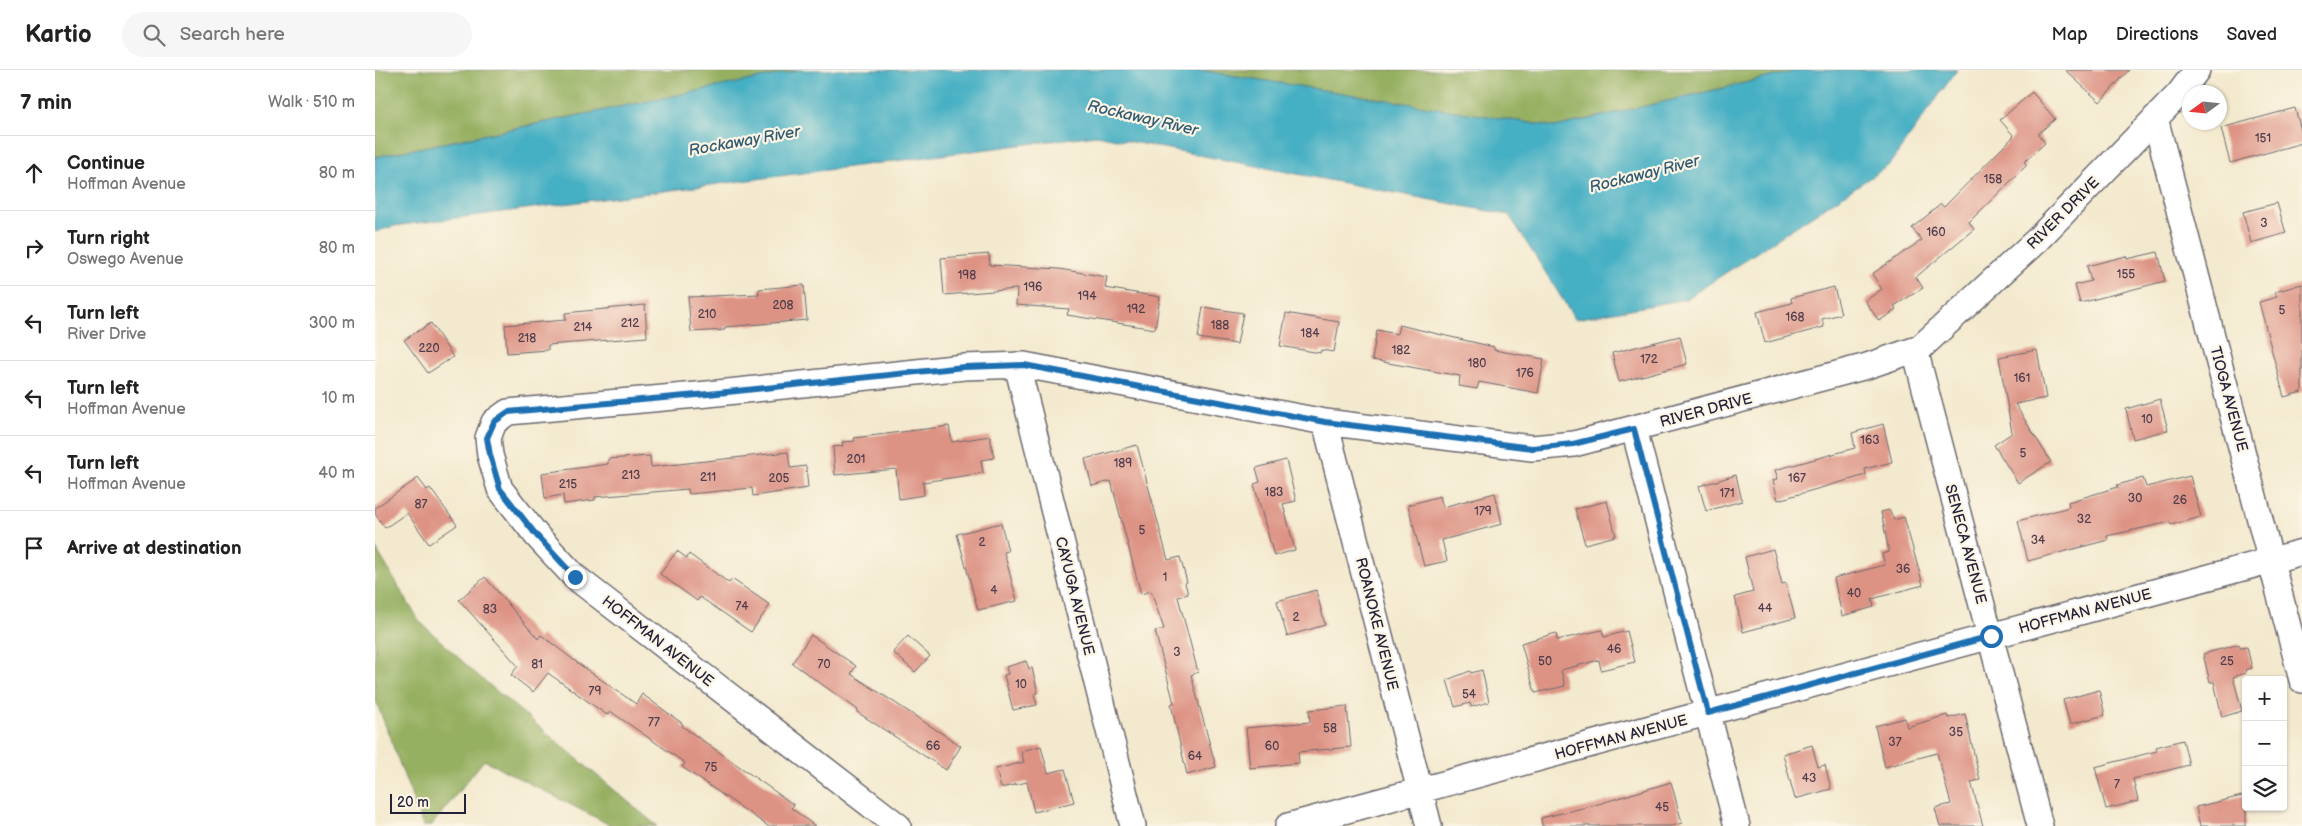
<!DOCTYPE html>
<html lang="en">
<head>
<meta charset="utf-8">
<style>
  body { margin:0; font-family:"Balsamiq Sans",sans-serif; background:#f6f6f6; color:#222 }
  .controls { position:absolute; right:15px; bottom:15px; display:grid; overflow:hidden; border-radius:5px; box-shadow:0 1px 4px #0004 }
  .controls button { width:45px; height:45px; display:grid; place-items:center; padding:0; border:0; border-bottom:1px solid #e0e0e0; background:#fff; color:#222; font:25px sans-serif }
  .compass { position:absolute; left:1807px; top:15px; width:45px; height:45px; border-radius:50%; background:#fff; box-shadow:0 1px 4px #0004; rotate:255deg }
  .scale { position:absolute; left:15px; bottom:12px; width:76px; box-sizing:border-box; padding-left:5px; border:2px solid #22223b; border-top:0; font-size:14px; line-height:18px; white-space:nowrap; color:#22223b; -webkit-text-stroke:4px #fcf5e5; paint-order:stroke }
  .stop { position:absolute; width:15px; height:15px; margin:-11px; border:4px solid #1f6fb2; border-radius:50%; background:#fff }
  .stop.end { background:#1f6fb2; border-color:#fff; box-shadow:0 1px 5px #0008 }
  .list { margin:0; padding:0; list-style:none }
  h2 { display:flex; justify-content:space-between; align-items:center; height:65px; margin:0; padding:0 20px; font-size:21px }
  h2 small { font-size:16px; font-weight:400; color:#767676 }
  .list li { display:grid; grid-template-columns:32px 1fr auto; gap:15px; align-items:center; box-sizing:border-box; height:75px; padding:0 20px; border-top:1px solid #e0e0e0 }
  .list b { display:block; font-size:19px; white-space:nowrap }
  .list p { margin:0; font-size:16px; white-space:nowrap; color:#767676 }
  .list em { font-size:16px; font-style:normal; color:#767676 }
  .icon { flex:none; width:28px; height:28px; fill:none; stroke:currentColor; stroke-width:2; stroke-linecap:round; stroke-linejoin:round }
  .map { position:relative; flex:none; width:1927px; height:756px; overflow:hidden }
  header { display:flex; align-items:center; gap:30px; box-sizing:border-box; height:70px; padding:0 25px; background:#fff; border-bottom:1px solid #e0e0e0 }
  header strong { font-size:24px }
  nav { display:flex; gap:28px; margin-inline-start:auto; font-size:18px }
  .search { width:350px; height:45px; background:#f6f6f6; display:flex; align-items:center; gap:12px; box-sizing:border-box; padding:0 18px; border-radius:28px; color:#767676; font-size:19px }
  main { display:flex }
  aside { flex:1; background:#fff }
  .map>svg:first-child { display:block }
  .forest { fill:#96b062; stroke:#5c694e }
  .water { fill:#44afc3; stroke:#33687f }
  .building { fill:#dd9384 }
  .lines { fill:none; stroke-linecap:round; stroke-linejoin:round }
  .minor-casing { stroke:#6b686e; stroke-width:28 }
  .minor { stroke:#fff; stroke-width:25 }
  .route { stroke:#1f6fb2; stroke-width:6 }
  .labels { text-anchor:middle; stroke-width:4.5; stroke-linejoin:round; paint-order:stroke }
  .number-label { font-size:12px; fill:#513e4d }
  .street-label { font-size:15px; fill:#22223b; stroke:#fcf5e5 }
  .water-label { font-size:16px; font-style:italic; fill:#305a71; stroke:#fcf5e5 }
</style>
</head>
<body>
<header>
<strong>Kartio</strong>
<div class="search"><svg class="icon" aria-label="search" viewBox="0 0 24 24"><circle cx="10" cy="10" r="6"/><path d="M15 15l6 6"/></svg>Search here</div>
<nav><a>Map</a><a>Directions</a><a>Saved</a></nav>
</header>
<main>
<aside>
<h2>7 min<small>Walk · 510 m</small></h2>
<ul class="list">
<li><svg class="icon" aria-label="ahead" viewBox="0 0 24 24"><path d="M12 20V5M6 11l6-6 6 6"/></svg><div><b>Continue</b><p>Hoffman Avenue</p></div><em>80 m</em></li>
<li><svg class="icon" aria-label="right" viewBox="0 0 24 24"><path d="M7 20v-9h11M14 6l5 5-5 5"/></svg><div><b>Turn right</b><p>Oswego Avenue</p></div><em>80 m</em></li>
<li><svg class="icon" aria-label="left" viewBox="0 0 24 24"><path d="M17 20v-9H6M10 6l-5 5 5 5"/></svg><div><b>Turn left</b><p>River Drive</p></div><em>300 m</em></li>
<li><svg class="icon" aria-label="left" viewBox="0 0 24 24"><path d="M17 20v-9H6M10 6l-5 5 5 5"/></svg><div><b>Turn left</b><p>Hoffman Avenue</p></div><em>10 m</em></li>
<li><svg class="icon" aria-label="left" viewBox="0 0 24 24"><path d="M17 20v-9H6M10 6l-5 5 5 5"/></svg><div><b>Turn left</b><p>Hoffman Avenue</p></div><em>40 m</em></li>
<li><svg class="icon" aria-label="arrive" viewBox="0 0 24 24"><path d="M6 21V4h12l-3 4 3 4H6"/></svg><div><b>Arrive at destination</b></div></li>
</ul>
</aside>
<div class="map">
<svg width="1927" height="756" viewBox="0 0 1927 756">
  <rect width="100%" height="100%" fill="#fcf5e5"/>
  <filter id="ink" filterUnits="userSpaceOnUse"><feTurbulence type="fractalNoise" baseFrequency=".02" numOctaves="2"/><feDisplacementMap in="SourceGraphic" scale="10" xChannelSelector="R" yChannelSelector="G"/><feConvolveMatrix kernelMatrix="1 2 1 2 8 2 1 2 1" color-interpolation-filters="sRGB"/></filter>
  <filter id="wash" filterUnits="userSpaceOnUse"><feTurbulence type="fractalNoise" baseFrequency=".0096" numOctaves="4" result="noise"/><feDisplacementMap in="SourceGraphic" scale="20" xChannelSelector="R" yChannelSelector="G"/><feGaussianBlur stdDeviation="1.12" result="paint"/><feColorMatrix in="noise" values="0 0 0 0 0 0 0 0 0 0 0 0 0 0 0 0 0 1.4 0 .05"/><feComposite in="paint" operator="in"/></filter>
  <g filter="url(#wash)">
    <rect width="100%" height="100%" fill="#f3e9ce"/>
    <path class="forest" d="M 0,0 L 425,0 L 0,87 Z
      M 823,0 L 1426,0 L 1180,57 Z
      M 0,477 L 44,551 L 99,602 L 282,756 L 237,756 L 109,690 L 56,756 L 48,756 L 0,628 Z"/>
    <path class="water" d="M 425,0 L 823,0 L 1180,57 L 1426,0 L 1582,0 L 1514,95 L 1311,229 L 1200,249 L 1134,145 L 721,65 L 19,156 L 0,162 L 0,87 Z"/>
    <g id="blocks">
      <path class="building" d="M 1690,0 L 1754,0 L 1725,32 Z
        M 1657,22 L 1680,49 L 1663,64 L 1670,73 L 1649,92 L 1652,95 L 1594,152 L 1599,159 L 1541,207 L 1548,218 L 1519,236 L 1521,240 L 1504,251 L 1490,231 L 1507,219 L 1497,204 L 1547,170 L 1537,158 L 1566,134 L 1569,137 L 1639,66 L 1625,50 Z
        M 1920,38 L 1927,64 L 1927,73 L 1855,93 L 1846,58 Z
        M 1902,133 L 1911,163 L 1876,173 L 1868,142 Z
        M 1783,182 L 1790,211 L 1705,233 L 1700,215 L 1716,211 L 1712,196 L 1751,186 L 1752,189 Z
        M 614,184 L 615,195 L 684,199 L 732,207 L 730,218 L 785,227 L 780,259 L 692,245 L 694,239 L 641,235 L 642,219 L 569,225 L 566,188 Z
        M 1927,214 L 1927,322 L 1909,327 L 1884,232 L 1902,227 L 1900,222 Z
        M 429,215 L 432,250 L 350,257 L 350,260 L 316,262 L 313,227 L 384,224 L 384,219 Z
        M 1459,217 L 1466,244 L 1447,249 L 1449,257 L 1390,273 L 1382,242 L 1417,233 L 1416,228 Z
        M 270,235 L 272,267 L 173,275 L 173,280 L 132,283 L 130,255 L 191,250 L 190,243 Z
        M 828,237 L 868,243 L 862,274 L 823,268 Z
        M 911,243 L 964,252 L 959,282 L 946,280 L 945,283 L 905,276 Z
        M 56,253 L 78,287 L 53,303 L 29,270 Z
        M 1024,255 L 1119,277 L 1119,280 L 1169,289 L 1163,323 L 1104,312 L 1102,319 L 1084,316 L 1085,306 L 997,290 L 1002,260 L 1022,264 Z
        M 1305,266 L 1312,294 L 1244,312 L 1237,283 Z
        M 1662,280 L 1671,328 L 1640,334 L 1676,392 L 1643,413 L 1619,375 L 1637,363 L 1624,287 Z
        M 1785,329 L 1793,360 L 1758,369 L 1751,339 Z
        M 1508,354 L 1517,392 L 1490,399 L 1491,405 L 1403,430 L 1398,410 L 1403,409 L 1400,400 L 1480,378 L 1477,363 Z
        M 574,356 L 577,372 L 615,366 L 619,388 L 606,390 L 608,403 L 548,412 L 549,425 L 524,429 L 521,399 L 460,405 L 458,377 L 468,376 L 467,372 L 480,371 L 479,368 Z
        M 762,375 L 793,490 L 805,487 L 812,512 L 810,513 L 813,524 L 803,527 L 823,602 L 816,605 L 841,697 L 812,705 L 796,634 L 799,633 L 780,561 L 789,559 L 776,521 L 766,524 L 736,411 L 717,416 L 710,389 Z
        M 413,382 L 415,398 L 431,396 L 433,418 L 378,426 L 377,418 L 314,424 L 313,419 L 220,427 L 220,430 L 189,434 L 188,425 L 170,428 L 167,403 L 233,394 L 233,389 L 275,386 L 276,397 Z
        M 911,390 L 921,431 L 908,434 L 920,480 L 899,486 L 879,414 L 885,412 L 881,398 Z
        M 1361,405 L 1367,431 L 1331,441 L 1324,416 Z
        M 1815,406 L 1826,447 L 1796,455 L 1795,452 L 1732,466 L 1733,470 L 1653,491 L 1643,451 L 1694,437 L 1693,432 L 1743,417 L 1742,415 L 1768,408 L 1771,417 Z
        M 43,408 L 52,420 L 55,418 L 82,455 L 54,474 L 32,443 L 10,458 L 0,444 L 0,438 Z
        M 1120,423 L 1127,454 L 1067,470 L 1072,491 L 1049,496 L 1033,435 L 1065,426 L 1068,437 Z
        M 1232,431 L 1241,466 L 1210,474 L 1200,439 Z
        M 1514,440 L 1519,450 L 1529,447 L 1548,515 L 1497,529 L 1499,537 L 1467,546 L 1459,508 L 1510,495 L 1507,484 L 1514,482 L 1506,442 Z
        M 626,453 L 633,481 L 629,482 L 642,531 L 603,540 L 582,464 Z
        M 1398,479 L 1407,514 L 1411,513 L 1420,548 L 1368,562 L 1360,527 L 1378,522 L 1370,487 Z
        M 302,481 L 312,488 L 314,484 L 354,513 L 357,509 L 395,535 L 376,562 L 325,527 L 322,531 L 285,504 Z
        M 110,507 L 163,569 L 166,565 L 208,597 L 261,634 L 267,624 L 308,654 L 307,656 L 419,735 L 416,738 L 440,756 L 393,756 L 307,697 L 310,693 L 235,641 L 232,645 L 173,603 L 158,622 L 136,605 L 143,596 L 84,530 Z
        M 941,520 L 950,555 L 912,566 L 902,531 Z
        M 1227,560 L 1229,567 L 1252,561 L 1260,592 L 1226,600 L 1224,590 L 1186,600 L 1190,616 L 1160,623 L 1146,573 L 1181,563 L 1182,570 Z
        M 436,565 L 481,596 L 476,604 L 586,676 L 571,700 L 482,642 L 483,640 L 417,593 Z
        M 533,566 L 555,586 L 540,602 L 518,582 Z
        M 1864,574 L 1865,578 L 1872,577 L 1877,598 L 1870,600 L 1871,603 L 1858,607 L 1867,641 L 1847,647 L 1839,612 L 1835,612 L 1828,584 Z
        M 651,591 L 654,599 L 657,598 L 663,623 L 659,624 L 662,635 L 638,640 L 629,605 L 633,604 L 631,597 Z
        M 1107,600 L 1114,632 L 1096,637 L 1095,633 L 1080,637 L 1072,610 L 1095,601 L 1096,603 Z
        M 1724,620 L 1730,645 L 1695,654 L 1688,630 Z
        M 972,636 L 976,677 L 923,682 L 924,693 L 875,698 L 871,658 L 935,652 L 934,640 Z
        M 1590,644 L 1605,710 L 1596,712 L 1608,756 L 1565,756 L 1560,738 L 1576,734 L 1562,683 L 1510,697 L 1500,656 L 1530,648 L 1532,657 L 1572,645 L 1574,648 Z
        M 1808,670 L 1814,695 L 1758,709 L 1763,731 L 1731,739 L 1720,697 L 1782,681 L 1781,677 Z
        M 1437,675 L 1443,697 L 1450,695 L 1456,719 L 1420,729 L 1408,684 Z
        M 666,676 L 673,703 L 690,699 L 699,732 L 659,742 L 652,712 L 626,718 L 621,699 L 649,692 L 646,681 Z
        M 1296,712 L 1307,753 L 1297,756 L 1167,756 L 1166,748 L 1220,735 Z
        M 1871,725 L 1871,756 L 1825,756 L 1821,737 Z"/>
    </g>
  </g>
  <g filter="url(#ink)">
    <use href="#blocks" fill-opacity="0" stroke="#6b686e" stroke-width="1"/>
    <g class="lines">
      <g class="minor-casing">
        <path id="minor" d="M 1780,48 L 1927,610
          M 1540,280 L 1665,756
          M 642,295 L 758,756
          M 950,352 L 1054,756
          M 1259,359 L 1362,756
          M 523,756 L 200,507 L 162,466 L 125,419 L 115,385 L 113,368 L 119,352 L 133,342 L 333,324 L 589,297 L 649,295 L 950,352 L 1157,378 L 1199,374 L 1492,296 L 1545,278 L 1662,170 L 1804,24 L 1822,0
          M 913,756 L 1927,482"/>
      </g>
      <use href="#minor" class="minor"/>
    </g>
  </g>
  <g class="lines" filter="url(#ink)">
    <path class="route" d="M 200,507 L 162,466 L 125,419 L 115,385 L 112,368 L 119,352 L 133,342 L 333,324 L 589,297 L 649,295 L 950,352 L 1157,378 L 1198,374 L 1259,359 L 1333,643 L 1616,566"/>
  </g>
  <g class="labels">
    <g class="number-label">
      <text x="1888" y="72">151</text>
      <text x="1618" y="113">158</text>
      <text x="1889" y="157">3</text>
      <text x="1561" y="166">160</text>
      <text x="1751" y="208">155</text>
      <text x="592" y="209">198</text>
      <text x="658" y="221">196</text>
      <text x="712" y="230">194</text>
      <text x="408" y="239">208</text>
      <text x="761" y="243">192</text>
      <text x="1907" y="244">5</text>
      <text x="332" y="248">210</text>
      <text x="1420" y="251">168</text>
      <text x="255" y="257">212</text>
      <text x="845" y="259">188</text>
      <text x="208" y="261">214</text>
      <text x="935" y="267">184</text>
      <text x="152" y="272">218</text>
      <text x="54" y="282">220</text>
      <text x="1026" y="284">182</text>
      <text x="1274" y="293">172</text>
      <text x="1102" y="297">180</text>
      <text x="1150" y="307">176</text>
      <text x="1647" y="312">161</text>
      <text x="1772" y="353">10</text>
      <text x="1495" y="374">163</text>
      <text x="1648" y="387">5</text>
      <text x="481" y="393">201</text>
      <text x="748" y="397">189</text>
      <text x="256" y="409">213</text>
      <text x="333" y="411">211</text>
      <text x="404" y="412">205</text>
      <text x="1422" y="412">167</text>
      <text x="193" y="418">215</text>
      <text x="899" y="426">183</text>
      <text x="1352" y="427">171</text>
      <text x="1760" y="432">30</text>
      <text x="1805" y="434">26</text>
      <text x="46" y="438">87</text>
      <text x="1108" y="445">179</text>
      <text x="1709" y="453">32</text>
      <text x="767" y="464">5</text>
      <text x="1663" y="474">34</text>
      <text x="607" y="476">2</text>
      <text x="1528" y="503">36</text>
      <text x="790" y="511">1</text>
      <text x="619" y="524">4</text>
      <text x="1479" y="527">40</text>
      <text x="367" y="540">74</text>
      <text x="1390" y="542">44</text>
      <text x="115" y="543">83</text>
      <text x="921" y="551">2</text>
      <text x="1239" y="583">46</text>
      <text x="802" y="586">3</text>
      <text x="1170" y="595">50</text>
      <text x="1852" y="595">25</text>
      <text x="162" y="598">81</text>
      <text x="449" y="598">70</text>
      <text x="646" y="618">10</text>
      <text x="220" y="625">79</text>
      <text x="1094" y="628">54</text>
      <text x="279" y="656">77</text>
      <text x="955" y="662">58</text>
      <text x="1581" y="666">35</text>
      <text x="1520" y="676">37</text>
      <text x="558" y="680">66</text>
      <text x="897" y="680">60</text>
      <text x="820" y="690">64</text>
      <text x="336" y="701">75</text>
      <text x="1434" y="712">43</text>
      <text x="1742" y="718">7</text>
      <text x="1287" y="741">45</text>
    </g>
    <g class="street-label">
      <text transform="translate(1688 143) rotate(-45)" y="5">RIVER DRIVE</text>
      <text transform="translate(1854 329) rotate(75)" y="5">TIOGA AVENUE</text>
      <text transform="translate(1331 340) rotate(-15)" y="5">RIVER DRIVE</text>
      <text transform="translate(1591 474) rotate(75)" y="5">SENECA AVENUE</text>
      <text transform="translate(700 526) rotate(76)" y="5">CAYUGA AVENUE</text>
      <text transform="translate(1710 541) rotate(-15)" y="5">HOFFMAN AVENUE</text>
      <text transform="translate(1002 554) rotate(76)" y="5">ROANOKE AVENUE</text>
      <text transform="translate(283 571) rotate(38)" y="5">HOFFMAN AVENUE</text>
      <text transform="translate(1246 667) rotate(-15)" y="5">HOFFMAN AVENUE</text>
    </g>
    <g class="water-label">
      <text transform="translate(768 47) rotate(13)" y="6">Rockaway River</text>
      <text transform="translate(369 70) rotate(-10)" y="6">Rockaway River</text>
      <text transform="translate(1269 103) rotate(-14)" y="6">Rockaway River</text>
    </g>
  </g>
</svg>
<div class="controls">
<button>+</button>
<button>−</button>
<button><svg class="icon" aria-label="layers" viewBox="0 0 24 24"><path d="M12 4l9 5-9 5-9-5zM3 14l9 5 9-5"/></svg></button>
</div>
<svg class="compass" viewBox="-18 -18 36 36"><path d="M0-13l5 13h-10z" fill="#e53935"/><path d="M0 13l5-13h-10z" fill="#767676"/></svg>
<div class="scale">20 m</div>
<div class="stop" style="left:1616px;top:566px"></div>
<div class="stop end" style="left:200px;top:507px"></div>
</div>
</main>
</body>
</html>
